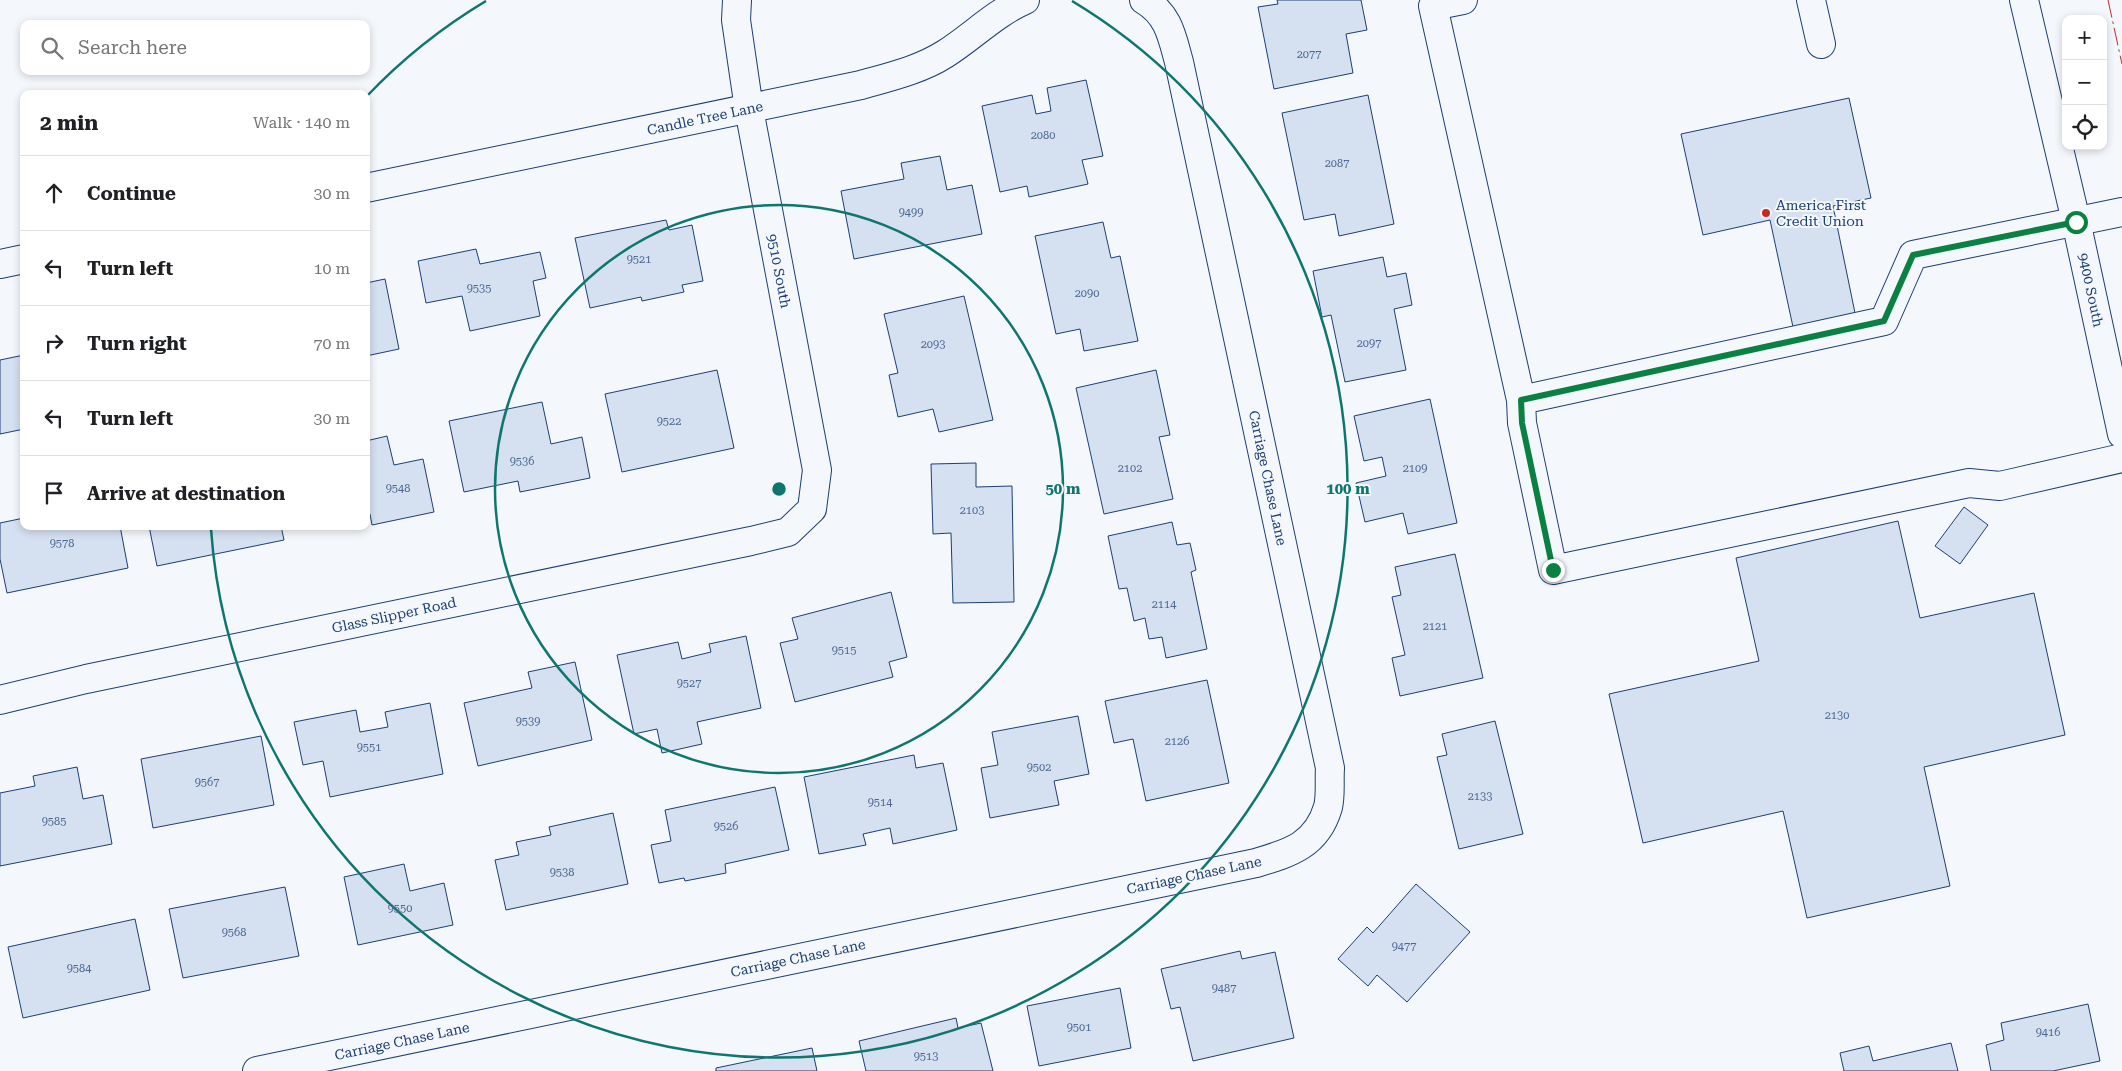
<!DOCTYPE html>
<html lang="en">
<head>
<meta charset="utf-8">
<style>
  body { margin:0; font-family:"Roboto Serif",serif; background:#f6f6f6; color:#202124 }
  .controls { position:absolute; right:15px; top:15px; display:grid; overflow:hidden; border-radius:10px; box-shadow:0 2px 8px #0003 }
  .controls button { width:45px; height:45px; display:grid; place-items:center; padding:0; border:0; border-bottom:1px solid #e0e0e0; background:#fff; color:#202124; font:25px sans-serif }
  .stop { position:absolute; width:15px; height:15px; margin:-11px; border:4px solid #0b8043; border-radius:50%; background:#fff }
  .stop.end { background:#0b8043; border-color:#fff; box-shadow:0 1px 5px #0008 }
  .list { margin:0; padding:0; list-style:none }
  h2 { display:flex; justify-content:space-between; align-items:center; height:65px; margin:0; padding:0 20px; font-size:21px }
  h2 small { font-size:16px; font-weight:400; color:#757577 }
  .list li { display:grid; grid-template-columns:32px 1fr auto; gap:15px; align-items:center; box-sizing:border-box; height:75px; padding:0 20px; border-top:1px solid #e0e0e0 }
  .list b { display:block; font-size:19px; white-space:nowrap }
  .list em { font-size:16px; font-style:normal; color:#757577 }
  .icon { flex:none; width:28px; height:28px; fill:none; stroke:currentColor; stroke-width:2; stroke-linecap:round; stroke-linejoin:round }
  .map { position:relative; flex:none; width:2122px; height:1071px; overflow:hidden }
  .search { position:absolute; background:#fff; box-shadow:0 2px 8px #0003; left:20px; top:20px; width:350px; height:55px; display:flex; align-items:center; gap:12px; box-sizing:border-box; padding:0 18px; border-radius:10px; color:#757577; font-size:19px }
  .panel { position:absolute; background:#fff; box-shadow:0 2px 8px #0003; left:20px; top:90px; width:350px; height:440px; border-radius:10px }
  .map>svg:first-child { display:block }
  .building { fill:#d5e0f0; stroke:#1d3f73 }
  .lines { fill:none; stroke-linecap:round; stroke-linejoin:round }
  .minor-casing { stroke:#1d3f73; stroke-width:30 }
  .major-casing { stroke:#1d3f73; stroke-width:30 }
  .minor { stroke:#f4f7fb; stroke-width:28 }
  .major { stroke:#f4f7fb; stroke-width:28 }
  .power { stroke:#c62828; stroke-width:1; stroke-dasharray:18 4 2.5 4; stroke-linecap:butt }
  .route { stroke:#0b8043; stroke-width:6 }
  .ring { fill:none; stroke:#0f766e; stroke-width:2.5 }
  .poi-dot { fill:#c62828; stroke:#f4f7fb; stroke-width:2 }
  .labels { text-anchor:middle; stroke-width:4; stroke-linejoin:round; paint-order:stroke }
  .number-label { font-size:11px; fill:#4b6792 }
  .street-label { font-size:14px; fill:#1d3f73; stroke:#f4f7fb }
  .poi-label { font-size:14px; fill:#1d3f73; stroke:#f4f7fb; text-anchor:start }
  .centre { fill:#0f766e; stroke:#f4f7fb; stroke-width:2.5 }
  .ring-label { font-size:15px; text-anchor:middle; font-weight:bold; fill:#0f766e; stroke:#f4f7fb; stroke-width:4; stroke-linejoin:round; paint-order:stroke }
</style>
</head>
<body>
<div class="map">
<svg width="2122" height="1071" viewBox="0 0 2122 1071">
  <rect width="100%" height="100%" fill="#f4f7fb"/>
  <path class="building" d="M 1277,0 L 1361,0 L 1367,30 L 1346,34 L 1353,73 L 1274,89 L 1258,7 L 1278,4 Z
    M 1086,80 L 1103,156 L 1082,160 L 1088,184 L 1029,197 L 1027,186 L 1000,192 L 982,106 L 1032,95 L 1036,114 L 1051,111 L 1047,88 Z
    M 1368,95 L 1394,224 L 1339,236 L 1335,214 L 1304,220 L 1282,113 Z
    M 1849,98 L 1871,198 L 1833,206 L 1855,313 L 1793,327 L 1770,220 L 1703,235 L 1681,134 Z
    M 940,156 L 947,190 L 972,185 L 982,234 L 854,259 L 841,191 L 904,179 L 901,163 Z
    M 666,220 L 669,230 L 692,225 L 703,281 L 682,285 L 684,292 L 642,301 L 641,297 L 590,308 L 575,238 Z
    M 1103,222 L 1111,258 L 1120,256 L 1138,341 L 1084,351 L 1080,329 L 1056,334 L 1035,236 Z
    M 476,249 L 480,264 L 540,252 L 546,278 L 533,281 L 540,316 L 470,331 L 462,296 L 426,303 L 418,261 Z
    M 1383,257 L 1387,277 L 1406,273 L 1412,305 L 1394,309 L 1406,370 L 1345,382 L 1331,315 L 1322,317 L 1313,271 Z
    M 385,279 L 399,349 L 366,356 L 366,283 Z
    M 964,296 L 993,420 L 939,432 L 933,409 L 898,417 L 889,375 L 898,373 L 884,314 Z
    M 24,355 L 24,429 L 0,434 L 0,360 Z
    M 717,370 L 734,448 L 622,472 L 605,394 Z
    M 1156,370 L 1170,435 L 1159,437 L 1173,499 L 1104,514 L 1076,388 Z
    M 1430,399 L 1457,523 L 1408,534 L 1403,513 L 1365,522 L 1356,483 L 1386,476 L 1382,457 L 1364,461 L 1354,416 Z
    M 542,402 L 551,444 L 582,437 L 590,478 L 520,492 L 518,481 L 464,492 L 449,421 Z
    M 387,436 L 394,465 L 423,459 L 434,512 L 372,525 L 370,514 L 366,514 L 366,441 Z
    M 976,463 L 976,487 L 1012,486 L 1014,602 L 953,603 L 951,533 L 933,534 L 931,464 Z
    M 1964,507 L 1988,525 L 1960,564 L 1935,546 Z
    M 24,518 L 24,526 L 120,526 L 128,568 L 7,593 L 0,559 L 0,523 Z
    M 1898,521 L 1920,618 L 2034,593 L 2065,735 L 1924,767 L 1950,886 L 1807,918 L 1783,811 L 1643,843 L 1609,694 L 1759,661 L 1736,558 Z
    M 1172,522 L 1177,545 L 1190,543 L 1196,570 L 1191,572 L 1207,649 L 1166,658 L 1162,637 L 1149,639 L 1145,618 L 1134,621 L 1127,588 L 1119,589 L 1108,536 Z
    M 149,526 L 281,526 L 284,540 L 157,566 Z
    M 1455,554 L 1483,678 L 1400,696 L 1392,658 L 1405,655 L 1392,597 L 1401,595 L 1395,567 Z
    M 891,592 L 907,657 L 889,662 L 893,677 L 795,702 L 780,643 L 798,639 L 792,618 Z
    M 746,636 L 761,708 L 697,722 L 702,744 L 662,753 L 657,729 L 634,734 L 617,655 L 678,642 L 682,659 L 711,652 L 709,644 Z
    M 575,662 L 592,740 L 478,766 L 464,703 L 532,688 L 528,672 Z
    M 1207,680 L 1229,783 L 1146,801 L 1133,739 L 1114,743 L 1105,701 Z
    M 430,703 L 443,774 L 330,797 L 323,761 L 303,765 L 294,722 L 356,710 L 360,732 L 388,727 L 385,712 Z
    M 1078,716 L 1089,774 L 1054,781 L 1059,805 L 990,818 L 981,768 L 998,765 L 992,732 Z
    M 1495,721 L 1523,834 L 1459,849 L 1437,757 L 1447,755 L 1442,734 Z
    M 261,736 L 274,805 L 153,828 L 141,759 Z
    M 914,755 L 916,768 L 943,763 L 957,830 L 893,844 L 890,828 L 863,834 L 866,845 L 819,854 L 804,777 Z
    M 77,767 L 83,799 L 103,795 L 112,844 L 0,866 L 0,793 L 35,786 L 33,776 Z
    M 775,787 L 789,850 L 725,864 L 726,873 L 685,881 L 684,878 L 659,883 L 651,845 L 671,841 L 665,810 Z
    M 613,813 L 628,884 L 506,910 L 495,860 L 519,855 L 516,842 L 551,835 L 549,827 Z
    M 404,864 L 410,891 L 444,883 L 453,925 L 358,945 L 344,877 Z
    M 1416,884 L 1470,932 L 1407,1002 L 1377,975 L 1368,986 L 1338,959 L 1367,927 L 1373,933 Z
    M 285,887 L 299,956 L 183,978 L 169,909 Z
    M 135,919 L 150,990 L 23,1018 L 8,947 Z
    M 1240,951 L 1242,959 L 1275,952 L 1294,1038 L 1193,1061 L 1180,1007 L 1171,1009 L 1161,969 Z
    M 1120,988 L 1131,1048 L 1039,1066 L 1027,1006 Z
    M 2088,1004 L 2100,1061 L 2053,1071 L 1991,1071 L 1986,1045 L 2004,1040 L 2001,1023 Z
    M 956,1018 L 958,1028 L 981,1023 L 993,1071 L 866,1071 L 859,1041 Z
    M 1951,1043 L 1958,1071 L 1844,1071 L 1840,1053 L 1869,1046 L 1873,1061 Z
    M 812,1048 L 817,1071 L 716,1071 L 716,1068 Z"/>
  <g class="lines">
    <g class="minor-casing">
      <path id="minor" d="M 1463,0 L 1433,6 L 1521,400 L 1884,321 L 1913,255 L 2122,212
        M 1811,0 L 1821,44
        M 366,188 L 861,85 C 889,77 920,70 945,54 C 972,37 995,13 1025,0
        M 0,264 L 24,259
        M 1521,400 L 1522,423 L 1553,570 L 1969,483 L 2000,486 L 2122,458
        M 0,700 L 86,679 L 751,541 L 788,532 L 812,509 L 817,470 L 749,109 L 736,20 L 737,0
        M 257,1071 L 1256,863 C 1290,853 1317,845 1328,807 C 1331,795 1329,780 1330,768 L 1179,62 C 1172,37 1169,15 1144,0"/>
    </g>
    <g class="major-casing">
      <path id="major" d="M 2024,0 L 2076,221 L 2122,434"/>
    </g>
    <use href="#minor" class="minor"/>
    <use href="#major" class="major"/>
    <path class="power" d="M 2108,0 L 2122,64"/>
  </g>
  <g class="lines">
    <path class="route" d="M 1553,570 L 1522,423 L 1521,400 L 1884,321 L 1913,255 L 2076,222"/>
  </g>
  <g class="ring">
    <circle cx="779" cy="489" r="284"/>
    <path d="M366 97A569 569 0 0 1 486 1M1072 1A569 569 0 1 1 211 529"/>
  </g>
  <circle class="poi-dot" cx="1766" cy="213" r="5"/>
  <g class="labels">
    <g class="number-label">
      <text x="1309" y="58">2077</text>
      <text x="1043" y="139">2080</text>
      <text x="1337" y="167">2087</text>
      <text x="911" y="216">9499</text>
      <text x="639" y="263">9521</text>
      <text x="479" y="292">9535</text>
      <text x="1087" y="297">2090</text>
      <text x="1369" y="347">2097</text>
      <text x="933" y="348">2093</text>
      <text x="669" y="425">9522</text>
      <text x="522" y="465">9536</text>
      <text x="1130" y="472">2102</text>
      <text x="1415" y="472">2109</text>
      <text x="398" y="492">9548</text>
      <text x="972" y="514">2103</text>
      <text x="62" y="547">9578</text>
      <text x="1164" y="608">2114</text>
      <text x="1435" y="630">2121</text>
      <text x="844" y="654">9515</text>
      <text x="689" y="687">9527</text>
      <text x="1837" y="719">2130</text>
      <text x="528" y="725">9539</text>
      <text x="1177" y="745">2126</text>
      <text x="369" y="751">9551</text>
      <text x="1039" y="771">9502</text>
      <text x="207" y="786">9567</text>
      <text x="1480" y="800">2133</text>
      <text x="880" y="806">9514</text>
      <text x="54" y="825">9585</text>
      <text x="726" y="830">9526</text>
      <text x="562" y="876">9538</text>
      <text x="400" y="912">9550</text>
      <text x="234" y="936">9568</text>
      <text x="1404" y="950">9477</text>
      <text x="79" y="972">9584</text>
      <text x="1224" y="992">9487</text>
      <text x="1079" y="1031">9501</text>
      <text x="2048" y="1036">9416</text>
      <text x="926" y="1060">9513</text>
    </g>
    <g class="street-label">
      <text transform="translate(705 118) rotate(-12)" y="5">Candle Tree Lane</text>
      <text transform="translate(779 271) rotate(79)" y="5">9510 South</text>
      <text transform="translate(2091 290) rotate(78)" y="5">9400 South</text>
      <text transform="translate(1268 478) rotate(78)" y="5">Carriage Chase Lane</text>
      <text transform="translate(394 615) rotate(-12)" y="5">Glass Slipper Road</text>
      <text transform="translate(1194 875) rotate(-12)" y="5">Carriage Chase Lane</text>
      <text transform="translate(798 958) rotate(-12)" y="5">Carriage Chase Lane</text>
      <text transform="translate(402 1041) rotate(-12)" y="5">Carriage Chase Lane</text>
    </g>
    <g class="poi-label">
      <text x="1776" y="210">America First<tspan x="1776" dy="16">Credit Union</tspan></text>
    </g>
  </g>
  <circle cx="779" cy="489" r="8" class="centre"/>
  <g class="ring-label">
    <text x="1063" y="494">50 m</text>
    <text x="1348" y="494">100 m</text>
  </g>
</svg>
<div class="controls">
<button>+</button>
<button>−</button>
<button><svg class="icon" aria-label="locate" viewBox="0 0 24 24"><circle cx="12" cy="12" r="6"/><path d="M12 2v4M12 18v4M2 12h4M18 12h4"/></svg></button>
</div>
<div class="stop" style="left:2076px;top:222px"></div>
<div class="stop end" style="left:1553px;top:570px"></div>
<div class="search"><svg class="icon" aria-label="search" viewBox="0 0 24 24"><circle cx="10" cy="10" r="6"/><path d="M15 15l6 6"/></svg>Search here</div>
<section class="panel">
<h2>2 min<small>Walk · 140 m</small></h2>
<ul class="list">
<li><svg class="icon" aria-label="ahead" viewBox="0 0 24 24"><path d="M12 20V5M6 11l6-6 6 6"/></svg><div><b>Continue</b></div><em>30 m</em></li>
<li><svg class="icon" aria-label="left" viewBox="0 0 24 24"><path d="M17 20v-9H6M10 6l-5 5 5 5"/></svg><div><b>Turn left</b></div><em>10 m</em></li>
<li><svg class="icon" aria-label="right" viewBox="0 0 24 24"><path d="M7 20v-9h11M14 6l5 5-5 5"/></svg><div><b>Turn right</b></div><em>70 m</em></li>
<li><svg class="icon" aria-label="left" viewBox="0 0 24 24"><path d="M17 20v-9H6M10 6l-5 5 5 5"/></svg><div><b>Turn left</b></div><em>30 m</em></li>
<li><svg class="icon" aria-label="arrive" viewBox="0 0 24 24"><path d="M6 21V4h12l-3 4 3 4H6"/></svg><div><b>Arrive at destination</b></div></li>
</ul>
</section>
</div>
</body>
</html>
